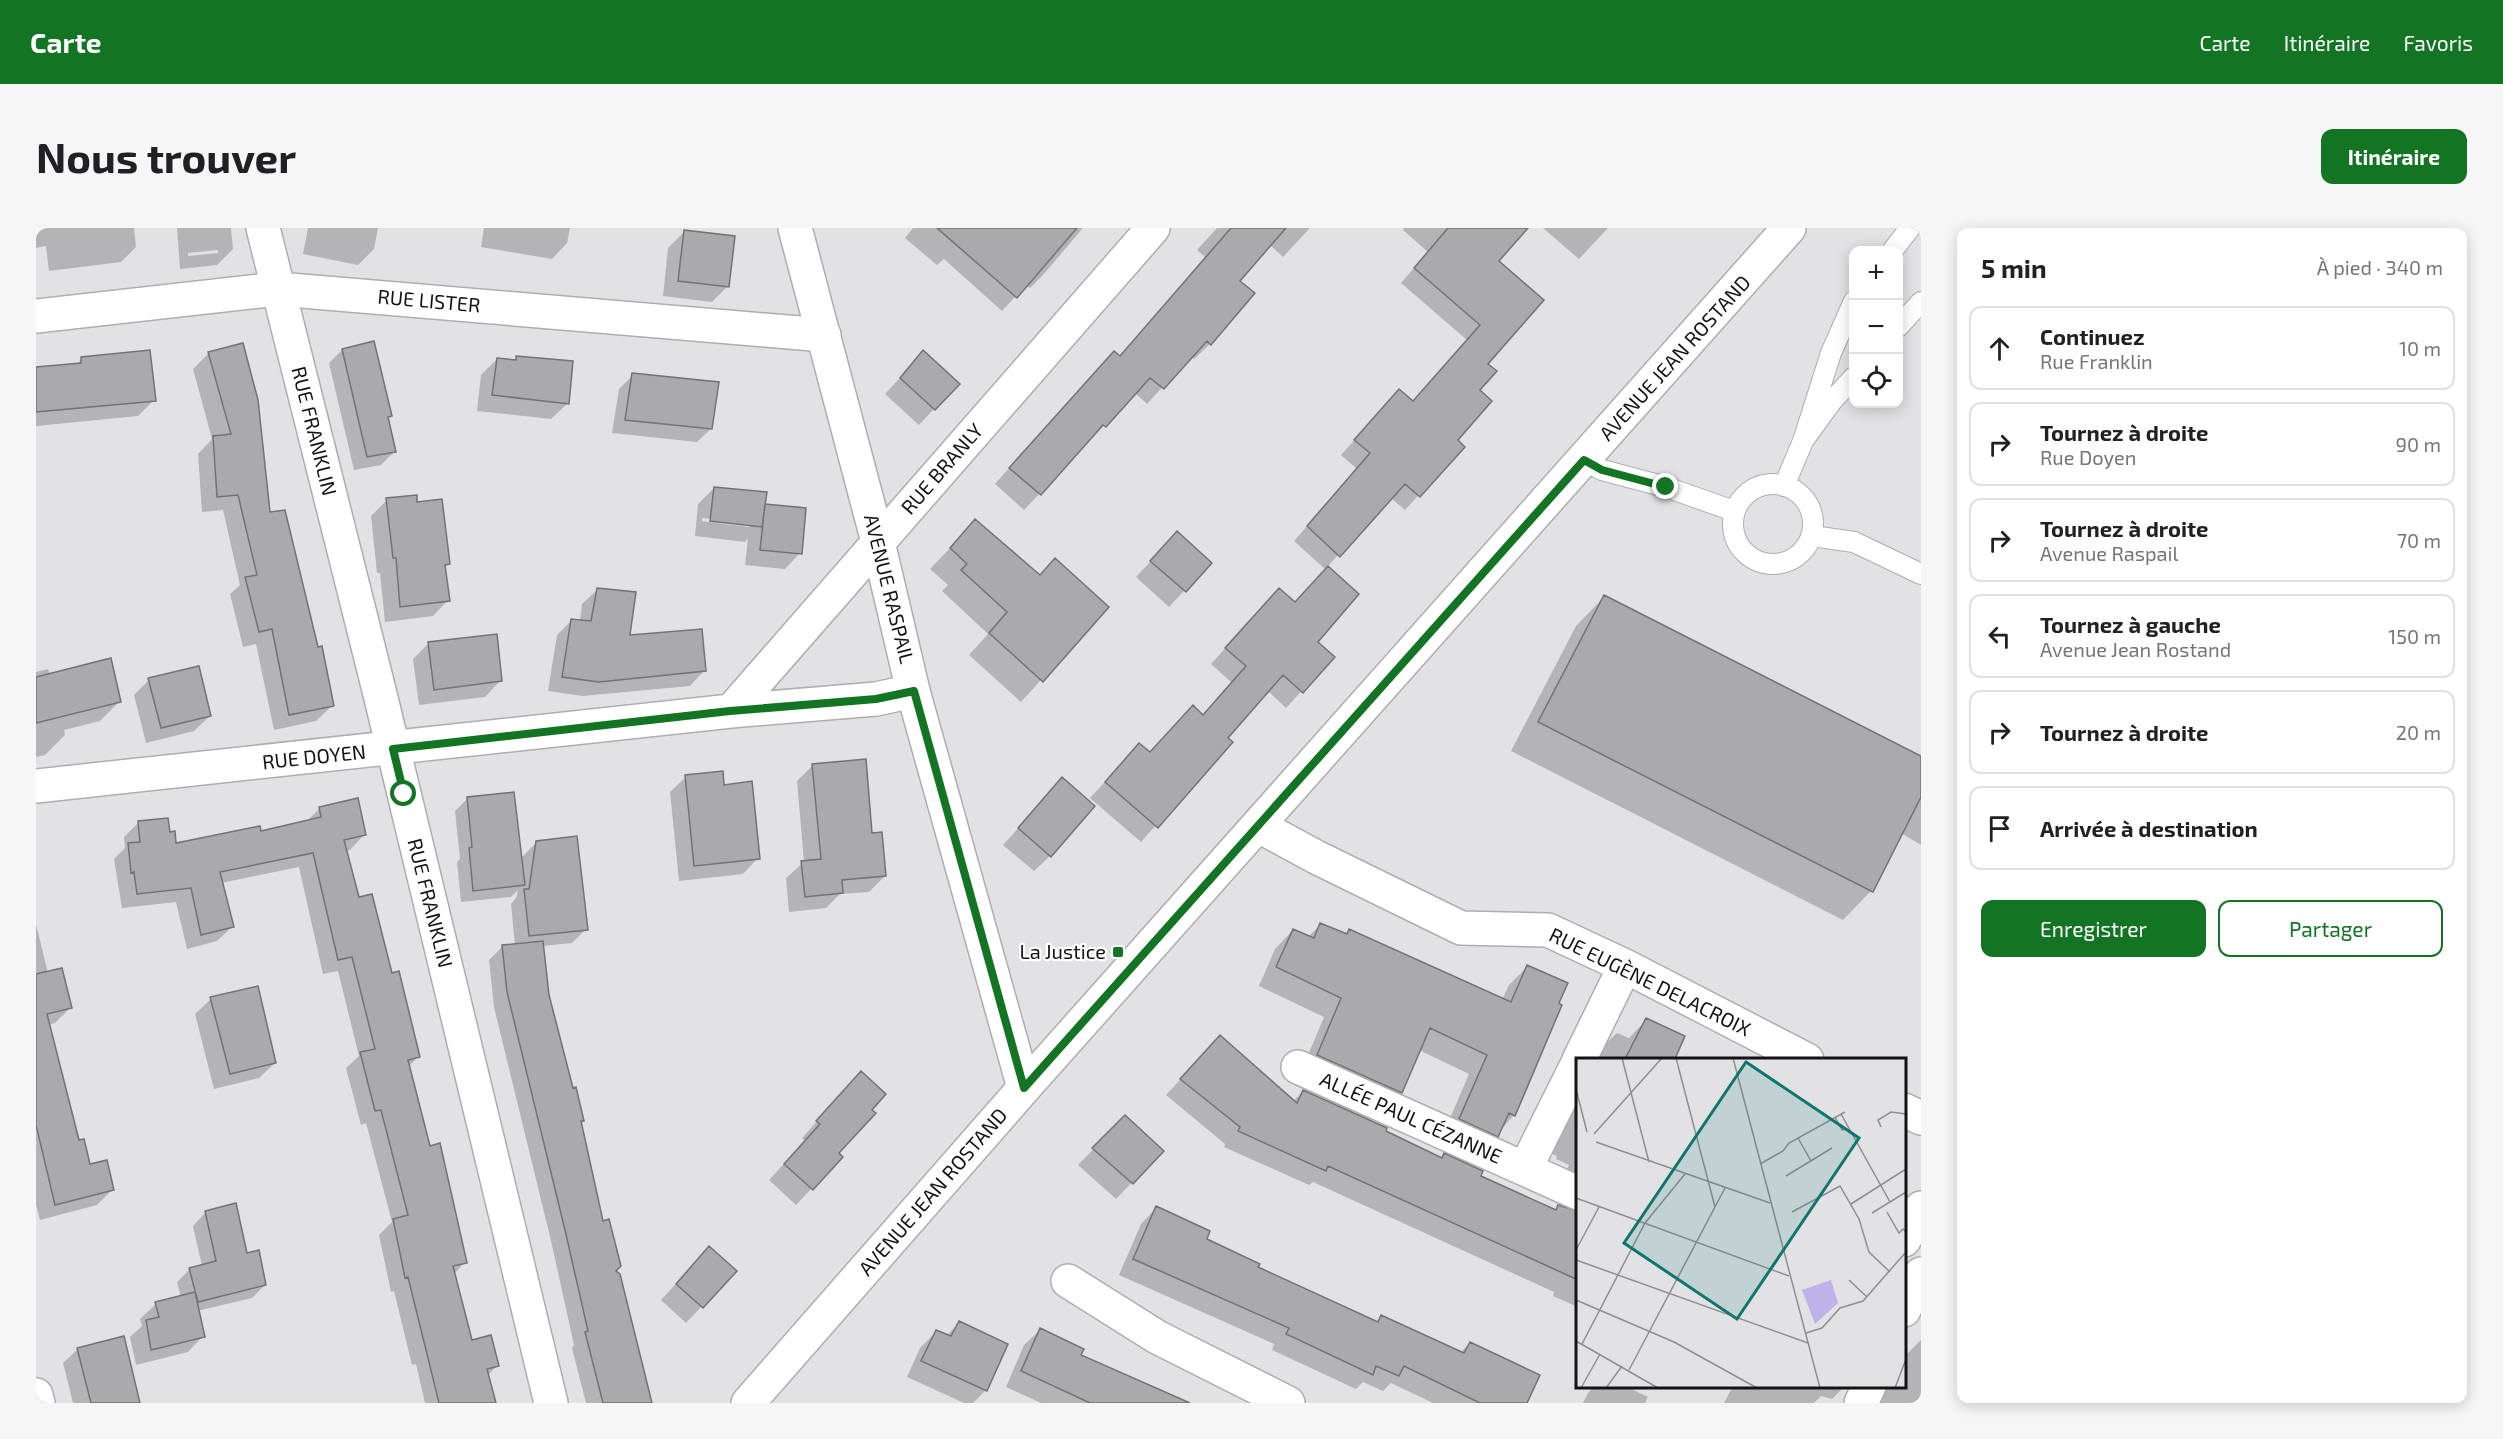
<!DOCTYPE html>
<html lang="fr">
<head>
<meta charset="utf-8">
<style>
  body { margin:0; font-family:"Exo 2",sans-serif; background:#f6f6f6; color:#202124 }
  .controls { position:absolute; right:18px; top:18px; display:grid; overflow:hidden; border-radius:12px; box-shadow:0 3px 15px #0003 }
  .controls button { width:54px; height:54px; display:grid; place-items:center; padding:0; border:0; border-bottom:2px solid #e0e0e0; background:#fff; color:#202124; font:30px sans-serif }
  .stop { position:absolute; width:18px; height:18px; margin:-14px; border:4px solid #137424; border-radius:50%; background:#fff }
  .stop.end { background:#137424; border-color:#fff; box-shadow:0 2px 6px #0008 }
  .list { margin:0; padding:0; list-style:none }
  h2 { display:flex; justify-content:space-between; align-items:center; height:78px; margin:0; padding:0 24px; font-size:26px }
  h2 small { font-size:20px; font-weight:400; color:#757577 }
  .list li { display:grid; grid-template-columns:39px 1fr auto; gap:18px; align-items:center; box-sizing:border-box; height:84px; margin:0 12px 12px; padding:0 12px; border:2px solid #e0e0e0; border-radius:12px }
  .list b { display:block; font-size:22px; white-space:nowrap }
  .list p { margin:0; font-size:20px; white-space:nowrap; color:#757577 }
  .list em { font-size:20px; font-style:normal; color:#757577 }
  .actions { display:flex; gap:12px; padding:18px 24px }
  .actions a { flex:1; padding:14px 0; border:2px solid #137424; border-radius:12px; text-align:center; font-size:21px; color:#137424 }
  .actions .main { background:#137424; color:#fff }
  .icon { flex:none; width:33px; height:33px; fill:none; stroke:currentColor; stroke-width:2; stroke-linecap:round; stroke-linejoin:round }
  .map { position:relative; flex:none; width:1885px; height:1175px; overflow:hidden; border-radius:12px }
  header { display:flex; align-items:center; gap:36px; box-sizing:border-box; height:84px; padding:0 30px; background:#137424; color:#fff }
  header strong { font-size:28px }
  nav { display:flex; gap:33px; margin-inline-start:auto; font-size:21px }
  .intro { display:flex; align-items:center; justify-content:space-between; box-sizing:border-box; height:144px; padding:0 36px }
  h1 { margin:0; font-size:42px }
  .button { padding:15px 27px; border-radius:12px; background:#137424; color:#fff; font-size:21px; font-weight:700 }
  main { display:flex; gap:36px; padding:0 36px }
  aside { flex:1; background:#fff; border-radius:12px; box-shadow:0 3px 15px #0003 }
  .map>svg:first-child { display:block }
  .shadow { fill:#0003; fill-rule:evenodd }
  .building { fill:#aaa9ac; stroke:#737376; stroke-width:1.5 }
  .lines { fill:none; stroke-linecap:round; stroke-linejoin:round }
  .service-casing { stroke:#aeaeb1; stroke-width:22 }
  .minor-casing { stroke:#aeaeb1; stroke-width:36 }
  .tertiary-casing { stroke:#aeaeb1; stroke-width:36 }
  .service { stroke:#fff; stroke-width:20 }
  .minor { stroke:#fff; stroke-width:33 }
  .tertiary { stroke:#fff; stroke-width:33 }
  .route { stroke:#137424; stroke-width:8 }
  .poi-dot { fill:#137424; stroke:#fff; stroke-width:2 }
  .labels { text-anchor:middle; stroke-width:4.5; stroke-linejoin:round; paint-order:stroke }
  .street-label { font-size:20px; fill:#131314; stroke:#fff }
  .poi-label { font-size:20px; fill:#131314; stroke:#fff; text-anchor:end }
  .inset-road { fill:none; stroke:#8f8f91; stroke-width:1.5 }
  .view { fill:#0f766e; fill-opacity:0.15; stroke:#0f766e; stroke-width:3 }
  .inset-edge { fill:none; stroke:#131314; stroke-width:3 }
</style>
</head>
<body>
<header>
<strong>Carte</strong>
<nav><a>Carte</a><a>Itinéraire</a><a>Favoris</a></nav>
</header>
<div class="intro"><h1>Nous trouver</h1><a class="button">Itinéraire</a></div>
<main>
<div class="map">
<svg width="1885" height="1175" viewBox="0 0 1885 1175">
  <rect width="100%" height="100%" fill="#e2e1e4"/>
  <path class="shadow" d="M 0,0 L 98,0 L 100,19 L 85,34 L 13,43 L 10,18 L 0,20 Z
    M 141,0 L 195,0 L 197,21 L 181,37 L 144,41 ZM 182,22 L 182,25 L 152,28 L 152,25 Z
    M 272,0 L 342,0 L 338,21 L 322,37 L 267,26 Z
    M 448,0 L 534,0 L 531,15 L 516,31 L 445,19 Z
    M 877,0 L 1047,0 L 1007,47 L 994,60 L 990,57 L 966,83 L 908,31 L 901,37 L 869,10 Z
    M 1181,0 L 1274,0 L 1247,29 L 1234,17 L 1202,53 L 1217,65 L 1174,116 L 1158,131 L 1155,128 L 1111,176 L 1099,165 L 988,282 L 959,256 L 1062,140 L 1078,125 L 1083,129 L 1096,115 L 1169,29 L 1161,22 Z
    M 1368,0 L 1490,0 L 1461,33 L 1450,136 L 1442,162 L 1420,213 L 1427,219 L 1369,282 L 1355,270 L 1291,339 L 1280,414 L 1297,429 L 1250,480 L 1232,463 L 1190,510 L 1194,514 L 1105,614 L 1054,570 L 1103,517 L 1113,526 L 1166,488 L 1195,454 L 1175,436 L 1228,377 L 1259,375 L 1290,342 L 1258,313 L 1321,241 L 1305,227 L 1363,163 L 1376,174 L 1431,112 L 1365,55 L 1392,24 L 1367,2 Z
    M 1507,0 L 1572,0 L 1543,31 Z
    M 648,4 L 692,58 L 676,74 L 627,68 L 632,20 Z
    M 306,122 L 354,187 L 351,190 L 359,223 L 345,237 L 318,242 L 293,135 Z
    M 888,124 L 898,181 L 883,197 L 849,166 Z
    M 173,125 L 233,285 L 296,478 L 280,493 L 238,502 L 220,416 L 207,419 L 194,366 L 204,357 L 187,282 L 166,284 L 162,226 L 176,211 L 157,141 Z
    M 481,130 L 531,176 L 515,191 L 441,183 L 445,147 L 461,131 L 478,133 Z
    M 46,131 L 118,172 L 102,188 L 0,198 L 0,141 L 40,137 Z
    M 597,147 L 675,201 L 661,214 L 576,205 L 583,161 Z
    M 678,260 L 727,281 L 764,325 L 749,341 L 709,337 L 712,310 L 709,314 L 659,308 L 662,276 ZM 666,290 L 713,296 L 713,299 L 666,293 Z
    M 351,272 L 380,275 L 412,336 L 408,340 L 412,372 L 397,388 L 349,394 L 344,345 L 341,345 L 335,288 Z
    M 940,293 L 1003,348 L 1071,379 L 985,474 L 933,427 L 952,406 L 906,363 L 912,357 L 894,341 Z
    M 1141,305 L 1174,335 L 1133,379 L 1100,349 Z
    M 561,362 L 593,408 L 668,443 L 654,458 L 547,468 L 512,463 L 521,407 L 536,392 L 544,393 L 546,376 Z
    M 1568,369 L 1885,529 L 1885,617 L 1865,605 L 1835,663 L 1807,692 L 1475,523 L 1540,398 Z
    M 393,415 L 464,453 L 449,469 L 383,477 L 377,431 Z
    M 12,441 L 14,447 L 84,473 L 64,493 L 28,502 L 29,507 L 9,527 L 0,529 L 0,444 Z
    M 113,452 L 174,488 L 158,503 L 110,515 L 98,467 Z
    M 777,537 L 835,606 L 849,648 L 833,664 L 804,666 L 790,680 L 753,684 L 750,650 L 768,634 L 761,553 Z
    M 650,549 L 687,559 L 722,630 L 707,646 L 643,653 L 634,564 Z
    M 1026,552 L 1014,628 L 998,643 L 967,617 Z
    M 432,570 L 484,631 L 501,614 L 550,701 L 536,715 L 506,718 L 512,767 L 536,862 L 547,892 L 544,895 L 578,1043 L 614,1175 L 550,1175 L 536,1120 L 538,1117 L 516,1017 L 458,779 L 453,732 L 467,718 L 479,717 L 475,676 L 480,670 L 482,662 L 475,669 L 425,674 L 421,634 L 424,631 L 419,583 Z
    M 284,580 L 328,607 L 314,622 L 309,623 L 322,671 L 355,747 L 382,829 L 372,839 L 392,919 L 429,1034 L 418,1046 L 434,1114 L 461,1138 L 451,1148 L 458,1175 L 389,1175 L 380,1136 L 376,1137 L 358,1063 L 355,1064 L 343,1007 L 356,994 L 330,895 L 325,897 L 310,840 L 323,828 L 302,743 L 287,746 L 263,639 L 185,655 L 196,699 L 181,713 L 151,721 L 140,674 L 86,680 L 78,631 L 89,620 L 88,609 L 103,594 L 133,605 L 139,617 L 224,605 L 270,594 Z
    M 0,696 L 12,745 L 34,780 L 19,795 L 12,797 L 42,914 L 53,938 L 77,961 L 61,977 L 4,992 L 0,977 Z
    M 1285,696 L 1309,707 L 1313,702 L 1466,772 L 1473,757 L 1491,739 L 1521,776 L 1478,887 L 1443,926 L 1406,909 L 1433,846 L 1383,822 L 1365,864 L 1346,883 L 1264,846 L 1288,789 L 1223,758 L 1239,721 L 1257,702 L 1272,709 Z
    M 175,771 L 239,835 L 223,850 L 178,861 L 159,786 Z
    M 1611,791 L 1647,809 L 1637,832 L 1560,832 L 1565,820 L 1581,805 L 1593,810 Z
    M 1184,809 L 1257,873 L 1267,864 L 1405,931 L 1409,927 L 1443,949 L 1518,983 L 1522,978 L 1542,984 L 1542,1079 L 1517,1068 L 1518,1064 L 1277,954 L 1273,957 L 1188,919 L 1189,916 L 1130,867 Z
    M 810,861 L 801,925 L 805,929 L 760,977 L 733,952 L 769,913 L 766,910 Z
    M 1542,871 L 1542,969 L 1523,959 L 1533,937 L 1520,931 L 1521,928 L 1516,926 Z
    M 1089,889 L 1126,923 L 1080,971 L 1042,937 Z
    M 1120,980 L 1169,1011 L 1220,1040 L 1340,1095 L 1345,1089 L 1424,1125 L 1434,1115 L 1489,1175 L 1397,1175 L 1355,1155 L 1347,1163 L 1327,1154 L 1320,1161 L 1236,1122 L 1238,1116 L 1083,1047 L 1105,996 Z
    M 169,985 L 209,1027 L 229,1057 L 216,1070 L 161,1083 L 167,1108 L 152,1124 L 100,1137 L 94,1109 L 106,1098 L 104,1091 L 120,1076 L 145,1069 L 141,1054 L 154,1041 L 166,1038 L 157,998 Z
    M 658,1036 L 699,1043 L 650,1095 L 625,1072 Z
    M 923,1095 L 950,1162 L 937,1175 L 928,1175 L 871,1149 L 884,1120 L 900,1104 L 910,1108 Z
    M 1004,1102 L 1044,1128 L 1140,1175 L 1005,1175 L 970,1159 L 988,1117 Z
    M 1885,1112 L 1885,1175 L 1836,1175 L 1828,1158 L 1868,1158 L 1868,1125 L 1871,1126 Z
    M 42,1121 L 102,1175 L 37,1175 L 27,1135 Z
    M 1558,1158 L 1589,1158 L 1612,1169 L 1609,1175 L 1547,1175 L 1552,1165 Z
    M 1697,1158 L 1809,1158 L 1796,1171 L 1785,1168 L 1778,1175 L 1688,1175 Z"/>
  <path class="building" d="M 901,0 L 1041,0 L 981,70 Z
    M 1195,0 L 1250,0 L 1204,53 L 1219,65 L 1175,117 L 1171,113 L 1128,161 L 1114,150 L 1070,199 L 1067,197 L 1005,267 L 973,240 L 1078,123 L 1084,128 Z
    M 1412,0 L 1492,0 L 1463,33 L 1508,72 L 1452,136 L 1461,143 L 1444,162 L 1456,173 L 1422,212 L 1429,219 L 1384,269 L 1369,256 L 1304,329 L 1271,298 L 1334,225 L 1318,212 L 1363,161 L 1377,173 L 1444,97 L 1378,40 Z
    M 648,2 L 699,8 L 693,59 L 642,53 Z
    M 338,113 L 356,188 L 352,189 L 360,224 L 331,229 L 306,121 Z
    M 207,115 L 222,172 L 234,284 L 249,282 L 282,419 L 286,418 L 298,478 L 253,487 L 236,401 L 223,404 L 209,349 L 221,347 L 202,267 L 181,269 L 177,208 L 195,206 L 172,124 Z
    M 114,122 L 120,173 L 0,184 L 0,139 L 45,135 L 45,129 Z
    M 887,122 L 924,156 L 899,182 L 864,150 Z
    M 480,128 L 537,133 L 533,176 L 456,167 L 461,130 L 480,132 Z
    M 596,145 L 683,154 L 676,201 L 589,192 Z
    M 678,259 L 731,264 L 726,299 L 674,293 Z
    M 381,267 L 381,274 L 406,271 L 414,336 L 409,337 L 414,373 L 364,379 L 360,330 L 357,330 L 350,270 Z
    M 729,276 L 770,280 L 766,326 L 724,322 Z
    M 939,291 L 1004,347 L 1019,330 L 1073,379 L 1007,454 L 953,405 L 971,384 L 925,342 L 931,336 L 914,320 Z
    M 1141,303 L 1176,335 L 1150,364 L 1114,333 Z
    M 1292,338 L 1323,366 L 1282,414 L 1299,429 L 1267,465 L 1247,447 L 1192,510 L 1197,514 L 1122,600 L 1069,554 L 1103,515 L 1114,524 L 1157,477 L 1167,487 L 1210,438 L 1189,420 L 1243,360 L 1259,374 Z
    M 561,360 L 600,364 L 594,407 L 666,401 L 670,443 L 563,454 L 526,449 L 535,391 L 555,393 Z
    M 1568,367 L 1885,528 L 1885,569 L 1837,664 L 1502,494 Z
    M 461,406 L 466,453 L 398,462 L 392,414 Z
    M 75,430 L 85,474 L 0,495 L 0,449 Z
    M 163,438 L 175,488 L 125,500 L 112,450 Z
    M 830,531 L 836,605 L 846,604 L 850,648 L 806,652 L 807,665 L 769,669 L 765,633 L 785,631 L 776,536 Z
    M 687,543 L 688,557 L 716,553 L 724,631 L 658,638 L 649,547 Z
    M 1026,549 L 1059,578 L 1015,629 L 982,600 Z
    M 478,564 L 489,657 L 437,663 L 433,620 L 436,619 L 431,569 Z
    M 322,570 L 330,607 L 308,612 L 323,669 L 336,666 L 356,745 L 363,743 L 384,829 L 372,832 L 394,918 L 404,915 L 431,1035 L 417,1038 L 436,1112 L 455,1107 L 463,1138 L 451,1141 L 460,1175 L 403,1175 L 372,1049 L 369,1050 L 357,991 L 372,987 L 345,882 L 339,883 L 324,824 L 339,821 L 316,729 L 302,732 L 277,625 L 184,644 L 198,699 L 165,707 L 155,660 L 101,666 L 98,644 L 95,645 L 92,615 L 104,614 L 102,593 L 132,590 L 134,604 L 139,603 L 140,615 L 224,598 L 225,603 L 285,589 L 283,579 Z
    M 541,608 L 552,702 L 493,708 L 488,661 L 493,661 L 500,613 Z
    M 1284,695 L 1311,706 L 1313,701 L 1475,774 L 1491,737 L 1532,755 L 1523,775 L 1526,777 L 1479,888 L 1473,885 L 1462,909 L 1423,891 L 1451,827 L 1394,800 L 1366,865 L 1281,827 L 1305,770 L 1240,739 L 1257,701 L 1278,710 Z
    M 507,713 L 513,767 L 537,860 L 540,859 L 548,893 L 545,893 L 567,993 L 573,991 L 585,1038 L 580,1043 L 584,1046 L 616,1175 L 567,1175 L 549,1104 L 552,1103 L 529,1002 L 471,764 L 466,717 Z
    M 26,740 L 36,780 L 11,786 L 43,912 L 48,911 L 54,936 L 71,932 L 78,962 L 19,977 L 0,897 L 0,746 Z
    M 222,758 L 240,835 L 194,846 L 174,769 Z
    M 1610,790 L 1649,808 L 1639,831 L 1589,831 Z
    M 1184,807 L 1261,875 L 1267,862 L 1351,900 L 1350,903 L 1406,930 L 1408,925 L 1447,943 L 1445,948 L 1520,982 L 1522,977 L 1542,983 L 1542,1052 L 1292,938 L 1290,943 L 1202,903 L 1204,899 L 1144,851 Z
    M 825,843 L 850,866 L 836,882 L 840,885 L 803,925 L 807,929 L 777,962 L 748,936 L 784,896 L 780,893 Z
    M 1089,887 L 1128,923 L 1097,956 L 1056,920 Z
    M 200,975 L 211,1025 L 223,1022 L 230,1057 L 162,1074 L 153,1040 L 180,1033 L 169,983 Z
    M 1120,978 L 1174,1003 L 1171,1011 L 1224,1036 L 1222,1039 L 1342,1094 L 1345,1087 L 1428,1125 L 1434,1114 L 1504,1147 L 1491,1175 L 1444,1175 L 1368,1138 L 1363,1148 L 1340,1138 L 1337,1147 L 1250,1106 L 1253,1100 L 1097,1031 Z
    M 673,1018 L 701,1043 L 667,1080 L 640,1056 Z
    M 159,1064 L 169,1109 L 115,1122 L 110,1092 L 123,1089 L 119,1074 Z
    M 923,1093 L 972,1116 L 951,1163 L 885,1133 L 900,1102 L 915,1108 Z
    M 1004,1100 L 1048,1121 L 1045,1127 L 1154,1175 L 1054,1175 L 985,1143 Z
    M 88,1108 L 104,1175 L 55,1175 L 41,1120 Z"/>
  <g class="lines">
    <g class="service-casing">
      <path id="service" d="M 1857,22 L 1874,0
        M 1862,99 L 1885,74
        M 1767,213 L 1795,125 L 1818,73
        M 1548,232 L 1566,242 L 1630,259 L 1698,283
        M1697 296a40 40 0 1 1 80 0a40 40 0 1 1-80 0Z
        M 1748,258 L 1767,213 L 1796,173 L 1818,149
        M 1776,308 L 1818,314 L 1885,346"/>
    </g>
    <g class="minor-casing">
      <path id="minor" d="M 227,0 L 344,466 L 515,1175
        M 759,0 L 842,314 L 877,463 L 988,860
        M 0,88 L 242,61 L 788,107
        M 695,483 L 1117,0
        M 0,558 L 695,483 L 840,471 L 877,463
        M 1223,598 L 1280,629 L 1425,700 L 1512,702 L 1589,738 L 1771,832
        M 1543,832 L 1589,738
        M 1262,839 L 1542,965
        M 1868,882 L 1885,890
        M 1489,941 L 1542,835
        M 1868,1012 L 1885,980
        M 1032,1053 L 1121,1109 L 1252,1175
        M 1868,1082 L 1885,1046
        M 0,1167 L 2,1175
        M 1825,1175 L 1833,1158"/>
    </g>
    <g class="tertiary-casing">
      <path id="tertiary" d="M 712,1175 L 988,860 L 1753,0"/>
    </g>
    <use href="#service" class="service"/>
    <use href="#minor" class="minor"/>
    <use href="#tertiary" class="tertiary"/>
  </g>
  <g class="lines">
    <path class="route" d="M 368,566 L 357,521 L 694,483 L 840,471 L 878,463 L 988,860 L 1548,232 L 1566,242 L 1630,259"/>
  </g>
  <rect class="poi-dot" x="1076" y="718" width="12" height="12" rx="3"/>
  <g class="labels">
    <g class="street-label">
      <text transform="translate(393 73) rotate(5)" y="7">RUE LISTER</text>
      <text transform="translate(1639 130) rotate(-48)" y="7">AVENUE JEAN ROSTAND</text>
      <text transform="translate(278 203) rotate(76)" y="7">RUE FRANKLIN</text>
      <text transform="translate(906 241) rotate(-49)" y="7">RUE BRANLY</text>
      <text transform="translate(853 361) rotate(76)" y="7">AVENUE RASPAIL</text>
      <text transform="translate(278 529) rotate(-6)" y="7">RUE DOYEN</text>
      <text transform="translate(394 675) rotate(76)" y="7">RUE FRANKLIN</text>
      <text transform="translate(1614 754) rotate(26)" y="7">RUE EUGÈNE DELACROIX</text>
      <text transform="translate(1375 890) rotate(24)" y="7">ALLÉE PAUL CÉZANNE</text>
      <text transform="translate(897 964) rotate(-49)" y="7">AVENUE JEAN ROSTAND</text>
    </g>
    <g class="poi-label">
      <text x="1070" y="731">La Justice</text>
    </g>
  </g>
  <g transform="translate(1540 830)">
    <rect width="330" height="330" fill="#e2e1e4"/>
    <path d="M 255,222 L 262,245 L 239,266 L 226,232 Z" fill="#beb2e8"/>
    <path class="inset-road" d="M 46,0 L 73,104M 100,0 L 139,149M 157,0 L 244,330M 0,31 L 11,74M 265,56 L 314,144 L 296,155M 259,59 L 266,72 L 270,71M 305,69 L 302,62 L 315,54 L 330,56M 18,76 L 86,0M 222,80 L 235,103M 20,84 L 194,145M 184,106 L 207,93 L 213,85 L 269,54M 210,118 L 256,90M 0,140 L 213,218M 314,144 L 330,134M 275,146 L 330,111M 216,154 L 264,128 L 283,161 L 293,194 L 314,214M 311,154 L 323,175 L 327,171 L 330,174M 0,192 L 23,149M 0,202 L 232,285M 273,222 L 291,239M 0,242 L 98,284 L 181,330M 230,275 L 246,270 L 264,250 L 287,243 L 330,194M 0,283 L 82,330M 6,286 L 69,165 L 109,116M 53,312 L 149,130M 5,330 L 24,296M 30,330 L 46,308M 319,330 L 330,301"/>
    <path class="view" d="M 170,4 L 283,80 L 161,261 L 48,185 Z"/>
    <rect width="330" height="330" class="inset-edge"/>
  </g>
</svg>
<div class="controls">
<button>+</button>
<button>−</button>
<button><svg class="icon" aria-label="locate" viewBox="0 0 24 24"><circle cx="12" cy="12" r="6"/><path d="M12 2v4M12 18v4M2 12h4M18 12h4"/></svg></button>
</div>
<div class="stop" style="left:368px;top:566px"></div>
<div class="stop end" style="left:1630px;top:259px"></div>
</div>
<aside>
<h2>5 min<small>À pied · 340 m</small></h2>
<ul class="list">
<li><svg class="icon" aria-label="ahead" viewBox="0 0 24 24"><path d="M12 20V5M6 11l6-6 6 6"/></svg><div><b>Continuez</b><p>Rue Franklin</p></div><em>10 m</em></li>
<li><svg class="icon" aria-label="right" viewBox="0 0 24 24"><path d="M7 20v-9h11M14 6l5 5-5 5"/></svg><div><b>Tournez à droite</b><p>Rue Doyen</p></div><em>90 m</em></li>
<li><svg class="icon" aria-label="right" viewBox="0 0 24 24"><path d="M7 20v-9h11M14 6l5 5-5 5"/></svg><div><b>Tournez à droite</b><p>Avenue Raspail</p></div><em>70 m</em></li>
<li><svg class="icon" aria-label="left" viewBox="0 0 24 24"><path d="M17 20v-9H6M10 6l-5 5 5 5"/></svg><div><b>Tournez à gauche</b><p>Avenue Jean Rostand</p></div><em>150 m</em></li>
<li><svg class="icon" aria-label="right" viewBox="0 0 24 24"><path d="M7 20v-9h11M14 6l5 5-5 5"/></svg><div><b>Tournez à droite</b></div><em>20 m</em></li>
<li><svg class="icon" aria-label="arrive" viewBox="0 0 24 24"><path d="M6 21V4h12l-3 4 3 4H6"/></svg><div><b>Arrivée à destination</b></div></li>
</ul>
<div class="actions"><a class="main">Enregistrer</a><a>Partager</a></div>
</aside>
</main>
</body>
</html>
